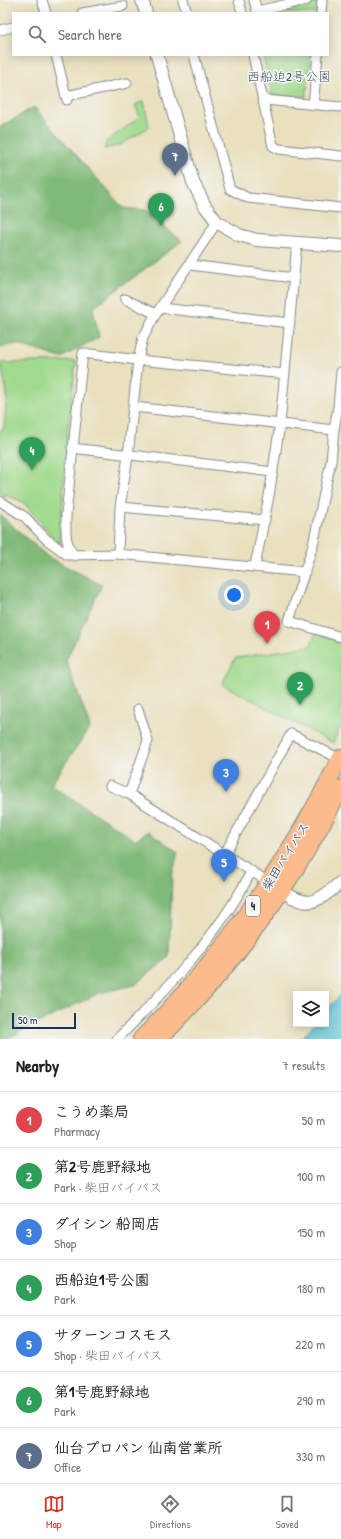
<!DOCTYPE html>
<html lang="en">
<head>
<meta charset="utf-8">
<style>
  body { margin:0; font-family:"Patrick Hand","Klee One",sans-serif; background:#f6f6f6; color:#202124 }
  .controls { position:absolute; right:12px; bottom:12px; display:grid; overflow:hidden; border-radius:0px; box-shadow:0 2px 10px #0003 }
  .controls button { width:36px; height:36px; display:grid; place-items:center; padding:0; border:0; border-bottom:1px solid #e0e0e0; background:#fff; color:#202124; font:20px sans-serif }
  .scale { position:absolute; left:12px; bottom:10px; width:64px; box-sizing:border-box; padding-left:4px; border:2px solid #1b2f5e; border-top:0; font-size:11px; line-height:14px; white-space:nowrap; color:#1b2f5e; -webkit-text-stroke:3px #f6f6f2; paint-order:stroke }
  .you { position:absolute; left:234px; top:595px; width:14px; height:14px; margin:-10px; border:3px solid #fff; border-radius:50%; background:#1a73e8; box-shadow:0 0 0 6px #1a73e833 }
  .badge { display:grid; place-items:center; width:26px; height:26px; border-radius:50%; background:#d93025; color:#fff; font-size:13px; font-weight:700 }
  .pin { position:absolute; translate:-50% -33px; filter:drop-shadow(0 1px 2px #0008) }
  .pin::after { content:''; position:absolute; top:21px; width:14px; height:12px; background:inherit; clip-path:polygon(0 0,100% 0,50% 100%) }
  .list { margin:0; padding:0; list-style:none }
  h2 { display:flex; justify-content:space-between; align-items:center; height:52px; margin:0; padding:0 16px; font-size:17px }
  h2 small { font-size:13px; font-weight:400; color:#757577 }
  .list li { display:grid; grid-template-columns:26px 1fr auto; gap:12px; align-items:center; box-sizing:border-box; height:56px; padding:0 16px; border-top:1px solid #e0e0e0 }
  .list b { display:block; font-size:15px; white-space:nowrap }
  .list p { margin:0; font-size:13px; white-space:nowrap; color:#757577 }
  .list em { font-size:13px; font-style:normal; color:#757577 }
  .icon { flex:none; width:22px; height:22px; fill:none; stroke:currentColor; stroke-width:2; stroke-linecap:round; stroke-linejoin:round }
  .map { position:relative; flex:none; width:341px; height:1039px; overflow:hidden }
  .search { position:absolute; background:#fff; box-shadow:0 2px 10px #0003; left:12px; right:12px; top:12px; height:44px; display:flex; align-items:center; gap:10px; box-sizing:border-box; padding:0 14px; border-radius:0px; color:#757577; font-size:15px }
  .sheet { height:444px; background:#fff }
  nav { display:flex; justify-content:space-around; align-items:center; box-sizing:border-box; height:56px; border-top:1px solid #e0e0e0; background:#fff; font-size:11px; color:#757577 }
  nav a { display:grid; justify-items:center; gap:2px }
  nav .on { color:#d93025 }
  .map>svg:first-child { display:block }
  .green { fill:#a0da8d; stroke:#5e8476 }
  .forest { fill:#80ba78; stroke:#4e746b }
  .water { fill:#5bc5d7; stroke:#3b7a9a }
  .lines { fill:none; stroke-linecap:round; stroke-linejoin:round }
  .minor-casing { stroke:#82888e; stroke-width:11 }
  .tertiary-casing { stroke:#82888e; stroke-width:14 }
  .trunk-casing { stroke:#82888e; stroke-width:18 }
  .minor { stroke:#fff; stroke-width:9 }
  .tertiary { stroke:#fff; stroke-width:12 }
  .trunk { stroke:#fbbb8d; stroke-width:16 }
  .labels { text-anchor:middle; stroke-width:3; stroke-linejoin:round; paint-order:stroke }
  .shield { fill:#f6f6f2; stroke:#5d6b8a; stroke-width:1 }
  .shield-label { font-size:12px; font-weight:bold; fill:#1b2f5e }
  .park-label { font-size:13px; fill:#3c5a6a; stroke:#f6f6f2 }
  .street-label { font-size:13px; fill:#1b2f5e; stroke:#f6f6f2 }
</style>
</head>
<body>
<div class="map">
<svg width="341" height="1039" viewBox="0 0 341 1039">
  <rect width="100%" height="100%" fill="#f6f6f2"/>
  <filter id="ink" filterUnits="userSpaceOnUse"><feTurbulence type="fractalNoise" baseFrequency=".025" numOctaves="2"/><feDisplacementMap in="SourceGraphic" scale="8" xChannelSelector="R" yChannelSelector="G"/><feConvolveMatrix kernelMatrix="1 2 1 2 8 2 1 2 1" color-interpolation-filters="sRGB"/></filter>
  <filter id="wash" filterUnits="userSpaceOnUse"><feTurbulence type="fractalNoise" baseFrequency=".012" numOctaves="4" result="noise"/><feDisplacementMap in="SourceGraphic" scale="16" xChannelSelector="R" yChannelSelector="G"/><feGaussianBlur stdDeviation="0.9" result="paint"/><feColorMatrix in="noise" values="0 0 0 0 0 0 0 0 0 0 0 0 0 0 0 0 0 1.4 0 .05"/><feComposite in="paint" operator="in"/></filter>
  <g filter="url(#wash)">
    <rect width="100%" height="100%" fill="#e9e0be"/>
    <path class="green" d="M 318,2 L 317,13 L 281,13 Z
      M 263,55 L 311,55 L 306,97 L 272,95 Z
      M 144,101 L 149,127 L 120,145 L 104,149 L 107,141 L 140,117 L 135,105 Z
      M 76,361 L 66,446 L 60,545 L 23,502 L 0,493 L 0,430 L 4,428 L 7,395 L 1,363 Z
      M 316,633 L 341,642 L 341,725 L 333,743 L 222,684 L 235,658 L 310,646 Z"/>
    <path class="forest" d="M 34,107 L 123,208 L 145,210 L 182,241 L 93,308 L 99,337 L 61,358 L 17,344 L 0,347 L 0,127 Z
      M 0,515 L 48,557 L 102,585 L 66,660 L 90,727 L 51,785 L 135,840 L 148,831 L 178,852 L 172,876 L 169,957 L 135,985 L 99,993 L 6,1039 L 0,1039 Z"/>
    <path class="water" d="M 341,994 L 341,1039 L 301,1039 L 314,1024 L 326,1024 L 326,1011 Z"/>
  </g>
  <g filter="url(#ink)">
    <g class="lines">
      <g class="minor-casing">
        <path id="minor" d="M 42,0 L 46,13
          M 183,0 L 187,13
          M 239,0 L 242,13
          M 254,0 L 257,11 L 307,0
          M 82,13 L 123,6
          M 321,13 L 322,0
          M 0,30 L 13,27
          M 56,55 L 67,100
          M 194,55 L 230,189 L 248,198 L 341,208
          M 253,55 L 273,146 L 279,149 L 341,156
          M 66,96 L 127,83
          M 264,100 L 341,107
          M 313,105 L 318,55
          M 190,265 L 294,278
          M 125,299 L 156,314
          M 161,308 L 290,323
          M 341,372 L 338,407 L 334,430 L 331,461 L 313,545 L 289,621 L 341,637
          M 134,407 L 334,430
          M 72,448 L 273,472
          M 0,501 L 25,517 L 46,539 L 68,555 L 118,554 L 305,572
          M 120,507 L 265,520
          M 118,554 L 120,507 L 128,456 L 138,360 L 143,338 L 154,317 L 217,222
          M 75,556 C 64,545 66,529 66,515 L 83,353 L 138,360 L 285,374
          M 255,566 L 269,496 L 280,424 L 297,243
          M 110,786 L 129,794 L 270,883
          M 129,794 L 148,741 L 138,709
          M 224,855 L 291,734 L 340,759
          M 117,1039 C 166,990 219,935 251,872"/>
      </g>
      <g class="tertiary-casing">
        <path id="tertiary" d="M 142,0 L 146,13
          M 157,55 L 193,182 L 205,206 L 217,222 L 239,235 L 257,240 L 341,246
          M 274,886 C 307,907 311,908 341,882"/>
      </g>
      <g class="trunk-casing">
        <path id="trunk" d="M 141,1039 C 224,956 288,862 341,757
          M 159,1039 C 233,967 295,880 341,788"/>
      </g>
      <use href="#minor" class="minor"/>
      <use href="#tertiary" class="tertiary"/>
      <use href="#trunk" class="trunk"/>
    </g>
  </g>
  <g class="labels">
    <rect class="shield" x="246" y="896" width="14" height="20" rx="3"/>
    <g class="shield-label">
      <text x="253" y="910">4</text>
    </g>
    <g class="park-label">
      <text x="289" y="81">西船迫2号公園</text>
    </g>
    <g class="street-label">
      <text transform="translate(285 856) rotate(-58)" y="5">柴田バイパス</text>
    </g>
  </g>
</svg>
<div class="controls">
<button><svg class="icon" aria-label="layers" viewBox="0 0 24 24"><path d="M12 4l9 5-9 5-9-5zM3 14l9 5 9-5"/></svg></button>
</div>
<div class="scale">50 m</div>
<div class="you"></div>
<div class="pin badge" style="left:267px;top:644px;background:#e0444e">1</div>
<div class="pin badge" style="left:300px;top:705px;background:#2e9e5b">2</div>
<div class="pin badge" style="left:226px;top:792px;background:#3f7fe0">3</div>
<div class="pin badge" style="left:32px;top:470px;background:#2e9e5b">4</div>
<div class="pin badge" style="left:224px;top:882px;background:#3f7fe0">5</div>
<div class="pin badge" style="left:161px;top:226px;background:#2e9e5b">6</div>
<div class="pin badge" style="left:175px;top:176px;background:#5c6f8a">7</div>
<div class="search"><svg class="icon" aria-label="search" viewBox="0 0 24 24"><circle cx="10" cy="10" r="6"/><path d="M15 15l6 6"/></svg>Search here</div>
</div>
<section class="sheet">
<h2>Nearby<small>7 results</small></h2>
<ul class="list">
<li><span class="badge" style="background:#e0444e">1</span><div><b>こうめ薬局</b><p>Pharmacy</p></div><em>50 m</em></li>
<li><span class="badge" style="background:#2e9e5b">2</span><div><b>第2号鹿野緑地</b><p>Park · 柴田バイパス</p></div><em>100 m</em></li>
<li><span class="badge" style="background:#3f7fe0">3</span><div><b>ダイシン 船岡店</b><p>Shop</p></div><em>150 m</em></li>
<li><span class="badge" style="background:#2e9e5b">4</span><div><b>西船迫1号公園</b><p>Park</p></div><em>180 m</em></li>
<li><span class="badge" style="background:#3f7fe0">5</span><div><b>サターンコスモス</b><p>Shop · 柴田バイパス</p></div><em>220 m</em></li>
<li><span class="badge" style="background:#2e9e5b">6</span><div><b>第1号鹿野緑地</b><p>Park</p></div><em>290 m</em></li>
<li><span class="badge" style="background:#5c6f8a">7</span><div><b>仙台プロパン 仙南営業所</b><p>Office</p></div><em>330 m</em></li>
</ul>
</section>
<nav>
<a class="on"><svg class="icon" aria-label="map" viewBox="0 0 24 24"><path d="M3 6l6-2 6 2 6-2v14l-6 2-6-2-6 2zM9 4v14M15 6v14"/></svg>Map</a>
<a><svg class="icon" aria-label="directions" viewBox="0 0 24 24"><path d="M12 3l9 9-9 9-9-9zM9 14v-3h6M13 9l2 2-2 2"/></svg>Directions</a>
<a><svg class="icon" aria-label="saved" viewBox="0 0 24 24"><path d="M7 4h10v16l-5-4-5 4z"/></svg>Saved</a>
</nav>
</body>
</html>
